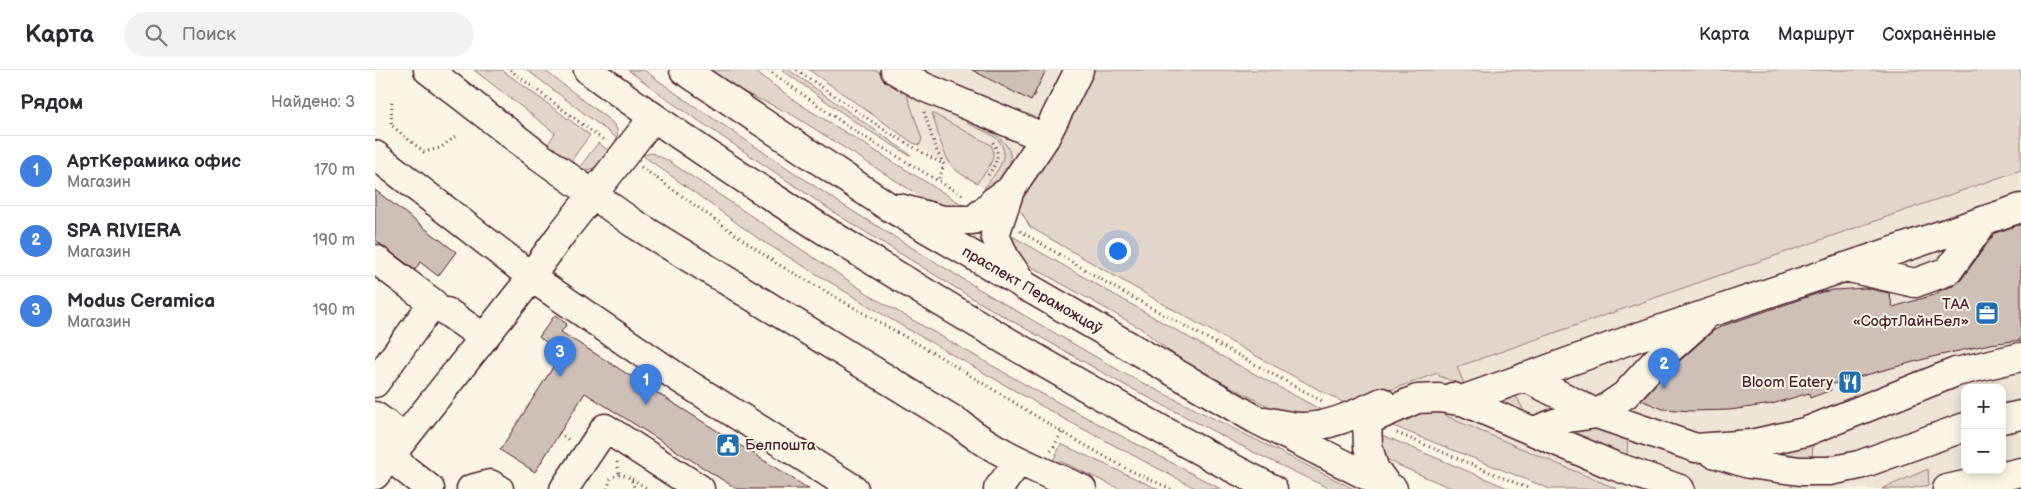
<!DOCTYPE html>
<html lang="ru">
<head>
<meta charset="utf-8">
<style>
  body { margin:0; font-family:"Balsamiq Sans",sans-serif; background:#f2f2f3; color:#2b2b33 }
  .controls { position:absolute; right:15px; bottom:15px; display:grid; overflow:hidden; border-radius:10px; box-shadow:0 2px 12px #0003 }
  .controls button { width:45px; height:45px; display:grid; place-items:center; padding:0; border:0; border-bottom:1px solid #e1e1e2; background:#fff; color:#2b2b33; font:25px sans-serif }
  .you { position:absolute; left:742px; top:180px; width:18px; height:18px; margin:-12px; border:4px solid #fff; border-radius:50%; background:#1a73e8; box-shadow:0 0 0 8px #1a73e833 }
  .badge { display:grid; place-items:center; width:32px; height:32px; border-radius:50%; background:#ea580c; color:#fff; font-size:16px; font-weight:700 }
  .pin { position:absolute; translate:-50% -41px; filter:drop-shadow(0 1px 2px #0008) }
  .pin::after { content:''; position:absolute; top:26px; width:18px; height:15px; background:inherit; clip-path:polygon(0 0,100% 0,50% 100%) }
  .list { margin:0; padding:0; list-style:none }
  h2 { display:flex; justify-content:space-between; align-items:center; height:65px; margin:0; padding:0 20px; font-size:21px }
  h2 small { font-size:16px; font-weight:400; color:#7c7c81 }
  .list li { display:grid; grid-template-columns:32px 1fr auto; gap:15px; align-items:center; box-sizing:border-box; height:70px; padding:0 20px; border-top:1px solid #e1e1e2 }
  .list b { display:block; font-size:19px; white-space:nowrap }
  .list p { margin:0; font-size:16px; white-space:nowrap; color:#7c7c81 }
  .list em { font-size:16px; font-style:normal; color:#7c7c81 }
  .icon { flex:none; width:28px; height:28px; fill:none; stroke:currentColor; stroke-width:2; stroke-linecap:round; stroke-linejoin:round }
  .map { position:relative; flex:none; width:1646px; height:419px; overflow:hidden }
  header { display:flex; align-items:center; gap:30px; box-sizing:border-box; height:70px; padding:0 25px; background:#fff; border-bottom:1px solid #e1e1e2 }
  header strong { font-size:24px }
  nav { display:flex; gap:28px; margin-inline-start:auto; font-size:18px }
  .search { width:350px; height:45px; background:#f2f2f3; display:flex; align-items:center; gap:12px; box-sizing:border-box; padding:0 18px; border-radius:28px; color:#7c7c81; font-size:19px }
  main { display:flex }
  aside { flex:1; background:#fff }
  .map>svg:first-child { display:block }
  .built { fill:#eee5d7; fill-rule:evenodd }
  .green { fill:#e2d5ca; stroke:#967a7a }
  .building { fill:#cfc0b7; stroke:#4a1f2b }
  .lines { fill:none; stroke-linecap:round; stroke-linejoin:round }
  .minor-casing { stroke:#4a1f2b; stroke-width:31 }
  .major-casing { stroke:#4a1f2b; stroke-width:31 }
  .path { stroke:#4a1f2b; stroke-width:3; stroke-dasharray:1 4; stroke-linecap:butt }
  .minor { stroke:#fcf5e5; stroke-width:28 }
  .major { stroke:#fcf5e5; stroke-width:28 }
  .labels { text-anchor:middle; stroke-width:4; stroke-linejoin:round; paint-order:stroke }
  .street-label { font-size:15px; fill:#4a1f2b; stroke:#fcf5e5 }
  .poi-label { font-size:15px; fill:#4a1f2b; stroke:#fcf5e5; text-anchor:end }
</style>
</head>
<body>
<header>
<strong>Карта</strong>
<div class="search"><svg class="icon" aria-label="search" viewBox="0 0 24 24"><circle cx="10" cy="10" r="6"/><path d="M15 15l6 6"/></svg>Поиск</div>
<nav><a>Карта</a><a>Маршрут</a><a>Сохранённые</a></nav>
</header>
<main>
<aside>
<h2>Рядом<small>Найдено: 3</small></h2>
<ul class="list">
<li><span class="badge" style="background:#3f7fe0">1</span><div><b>АртКерамика офис</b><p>Магазин</p></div><em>170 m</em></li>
<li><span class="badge" style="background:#3f7fe0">2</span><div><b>SPA RIVIERA</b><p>Магазин</p></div><em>190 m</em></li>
<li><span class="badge" style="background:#3f7fe0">3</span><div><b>Modus Ceramica</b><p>Магазин</p></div><em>190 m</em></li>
</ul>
</aside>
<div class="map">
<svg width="1646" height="419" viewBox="0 0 1646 419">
  <rect width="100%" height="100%" fill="#fcf5e5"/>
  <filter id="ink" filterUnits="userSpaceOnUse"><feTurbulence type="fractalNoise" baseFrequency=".02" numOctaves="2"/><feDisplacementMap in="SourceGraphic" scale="10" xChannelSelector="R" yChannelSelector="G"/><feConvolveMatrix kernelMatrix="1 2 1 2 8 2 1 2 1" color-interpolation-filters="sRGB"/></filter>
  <g filter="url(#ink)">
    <path class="built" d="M 443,0 L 720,0 L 639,137 L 538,73 Z
      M 1646,100 L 1646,419 L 1224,419 L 973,335 ZM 1590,318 L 1627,318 L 1627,400 L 1590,400 Z"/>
    <path class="green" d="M 99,0 L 127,0 L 215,65 L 196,91 L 173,74 L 180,63 Z
      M 152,0 L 169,0 L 237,52 L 242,59 L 243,69 Z
      M 253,0 L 269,0 L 306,27 L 471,137 L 609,222 L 752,305 L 979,419 L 955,419 L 880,383 L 746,313 L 602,231 L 463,145 L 299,34 Z
      M 332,0 L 378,0 L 426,35 L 593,138 L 567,140 L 416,44 L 349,13 Z
      M 407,0 L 414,0 L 536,85 L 532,84 L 483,54 Z
      M 434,0 L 501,0 L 530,19 L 547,69 L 545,75 L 538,73 Z
      M 720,0 L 1646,0 L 1646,100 L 1082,297 L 1090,316 L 1064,306 L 1063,303 L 973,335 C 865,279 760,218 655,157 L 647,143 L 639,137 Z
      M 557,43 L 616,75 C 623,89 611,101 602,113 C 596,109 588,106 582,101 C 567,88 563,61 557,43 Z
      M 593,50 C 609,59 639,69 635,92 C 634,103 623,114 617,122 L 609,118 C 618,107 637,86 624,71 C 617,63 601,58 592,53 Z
      M 223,73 L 235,81 C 226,93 220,103 204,98 Z
      M 277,83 L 292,90 L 501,229 L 658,319 L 846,419 L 822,419 L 691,350 L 517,250 L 384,169 L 267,85 Z
      M 632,163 L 841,283 L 950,342 L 910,345 L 807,291 L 765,258 L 643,189 Z
      M 1138,320 L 1150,343 L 1127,334 L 1127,328 Z
      M 1058,339 L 1082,351 L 1242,419 L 1175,419 L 1013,354 L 1031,343 Z
      M 1206,356 L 1253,362 L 1252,386 L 1200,365 L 1200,360 Z
      M 1000,362 L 1135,419 L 1078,419 L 1025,396 L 1006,386 Z
      M 1438,372 L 1437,392 L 1399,386 L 1401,382 Z
      M 686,374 L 783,419 L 745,419 L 685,391 L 682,396 L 676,395 Z
      M 1553,399 L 1554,415 L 1533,419 L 1507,419 Z"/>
    <path class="building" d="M 597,0 L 671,0 L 656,31 Z
      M 0,120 L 81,182 L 63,206 L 45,192 L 40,200 L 0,170 Z
      M 1646,154 L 1646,270 L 1615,274 L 1557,287 L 1454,315 L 1456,320 L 1435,328 L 1434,323 L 1397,334 L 1355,340 L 1317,341 L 1288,339 L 1266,330 L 1291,303 L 1338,261 L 1347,256 L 1447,222 L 1459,220 L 1490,218 L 1514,223 L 1518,237 L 1562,224 L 1564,221 L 1578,216 L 1586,210 L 1620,163 Z
      M 180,245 L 192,254 L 186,262 L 434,419 L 362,419 L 210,323 L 160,402 L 125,380 L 187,283 L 164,267 Z"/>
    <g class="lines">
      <g class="minor-casing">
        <path id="minor" d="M 53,0 L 164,86 L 258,153 L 585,354 C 621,384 665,400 707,419
          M 520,0 L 549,17 L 670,68 L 635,120 L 620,165 L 630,188 L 650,217
          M 670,68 L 704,0
          M 0,85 L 166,214 L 302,307 L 479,419
          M 524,138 L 568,150 L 598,150 L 612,139 L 619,131 L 635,120
          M 0,189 L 58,233 L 0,313
          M 1470,197 L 1540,213 L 1573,201 L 1610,150
          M 161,199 L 188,162 L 278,48
          M 72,242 L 108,267
          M 1150,307 L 1222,344 L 1250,325 L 1280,292 L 1327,250
          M 1078,327 L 1237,395 L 1305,419
          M 0,346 L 29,367
          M 1627,349 L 1646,345
          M 890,351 C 901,353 913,356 925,357 C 953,358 983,343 1007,332
          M 1159,361 L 1193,348 L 1222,344 L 1321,378 L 1376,374 L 1430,362 L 1581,302 L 1646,287
          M 0,369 L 18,383 L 26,396 L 55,419
          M 1338,383 L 1374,394 L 1425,401 L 1455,401 L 1484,395 L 1590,357
          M 0,405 L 146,221
          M 1013,417 L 999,398 L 993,376 L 992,351 L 1042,329 L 1064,328 L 1084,331 L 1260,268 L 1646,138
          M 96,419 L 115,414 L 124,419
          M 189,419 L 230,358 L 325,419
          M 623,419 L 644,391
          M 1572,419 L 1646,402"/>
      </g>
      <g class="major-casing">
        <g id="major">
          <path d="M 213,0 C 331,87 455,166 581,241 C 685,303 790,364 898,419"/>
          <path id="s1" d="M 309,0 L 511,135 L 880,349 L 1018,419"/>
        </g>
      </g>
      <path class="path" d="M 135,0 L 231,72
        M 393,0 L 481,62 L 589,126
        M 422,0 L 511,61 L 569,95
        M 17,32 L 16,55 L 49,82 L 65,78 L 80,67
        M 549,42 L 561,79 L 569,95 L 563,111
        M 266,97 L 401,193 L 562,285 L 687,362 L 750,398 L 796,419
        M 613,105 C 622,93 626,84 617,71
        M 645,161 L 742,219 L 947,331
        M 184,363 L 194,370
        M 1022,363 L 1155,419
        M 676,381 L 687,362
        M 242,392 L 244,404
        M 257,409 L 273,419
        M 232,419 L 236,408 C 247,401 258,406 259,419"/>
      <use href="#minor" class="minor"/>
      <use href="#major" class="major"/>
    </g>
  </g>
  <defs>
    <g id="office-square" transform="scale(1.25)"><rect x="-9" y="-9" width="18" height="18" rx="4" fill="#1f6fb2" stroke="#fcf5e5"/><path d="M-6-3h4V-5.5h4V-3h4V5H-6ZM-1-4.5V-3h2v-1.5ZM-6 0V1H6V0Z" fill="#fff"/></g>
    <g id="restaurant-square" transform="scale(1.25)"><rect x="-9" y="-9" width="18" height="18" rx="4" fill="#1f6fb2" stroke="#fcf5e5"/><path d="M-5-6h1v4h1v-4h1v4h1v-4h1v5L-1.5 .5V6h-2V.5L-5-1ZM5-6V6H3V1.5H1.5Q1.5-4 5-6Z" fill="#fff"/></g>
    <g id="civic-square" transform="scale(1.25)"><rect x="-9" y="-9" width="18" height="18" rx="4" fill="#1f6fb2" stroke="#fcf5e5"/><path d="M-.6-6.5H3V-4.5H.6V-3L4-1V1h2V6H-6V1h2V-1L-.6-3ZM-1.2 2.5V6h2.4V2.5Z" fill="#fff"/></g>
  </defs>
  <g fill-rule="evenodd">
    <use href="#office-square" x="1612" y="243"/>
    <use href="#restaurant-square" x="1475" y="312"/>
    <use href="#civic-square" x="353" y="375"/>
  </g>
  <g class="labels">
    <g class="street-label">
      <text dy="5" stroke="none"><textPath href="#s1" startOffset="412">праспект Пераможцаў</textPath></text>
    </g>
    <g class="poi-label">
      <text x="1594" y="239">ТАА<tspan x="1594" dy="17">«СофтЛайнБел»</tspan></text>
      <text x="1458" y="317">Bloom Eatery</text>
      <text x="370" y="380" text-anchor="start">Белпошта</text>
    </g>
  </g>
</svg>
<div class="controls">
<button>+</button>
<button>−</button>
</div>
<div class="you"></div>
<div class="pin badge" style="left:271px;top:335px;background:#3f7fe0">1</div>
<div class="pin badge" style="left:1289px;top:319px;background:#3f7fe0">2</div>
<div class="pin badge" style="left:185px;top:307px;background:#3f7fe0">3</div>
</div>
</main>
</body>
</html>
